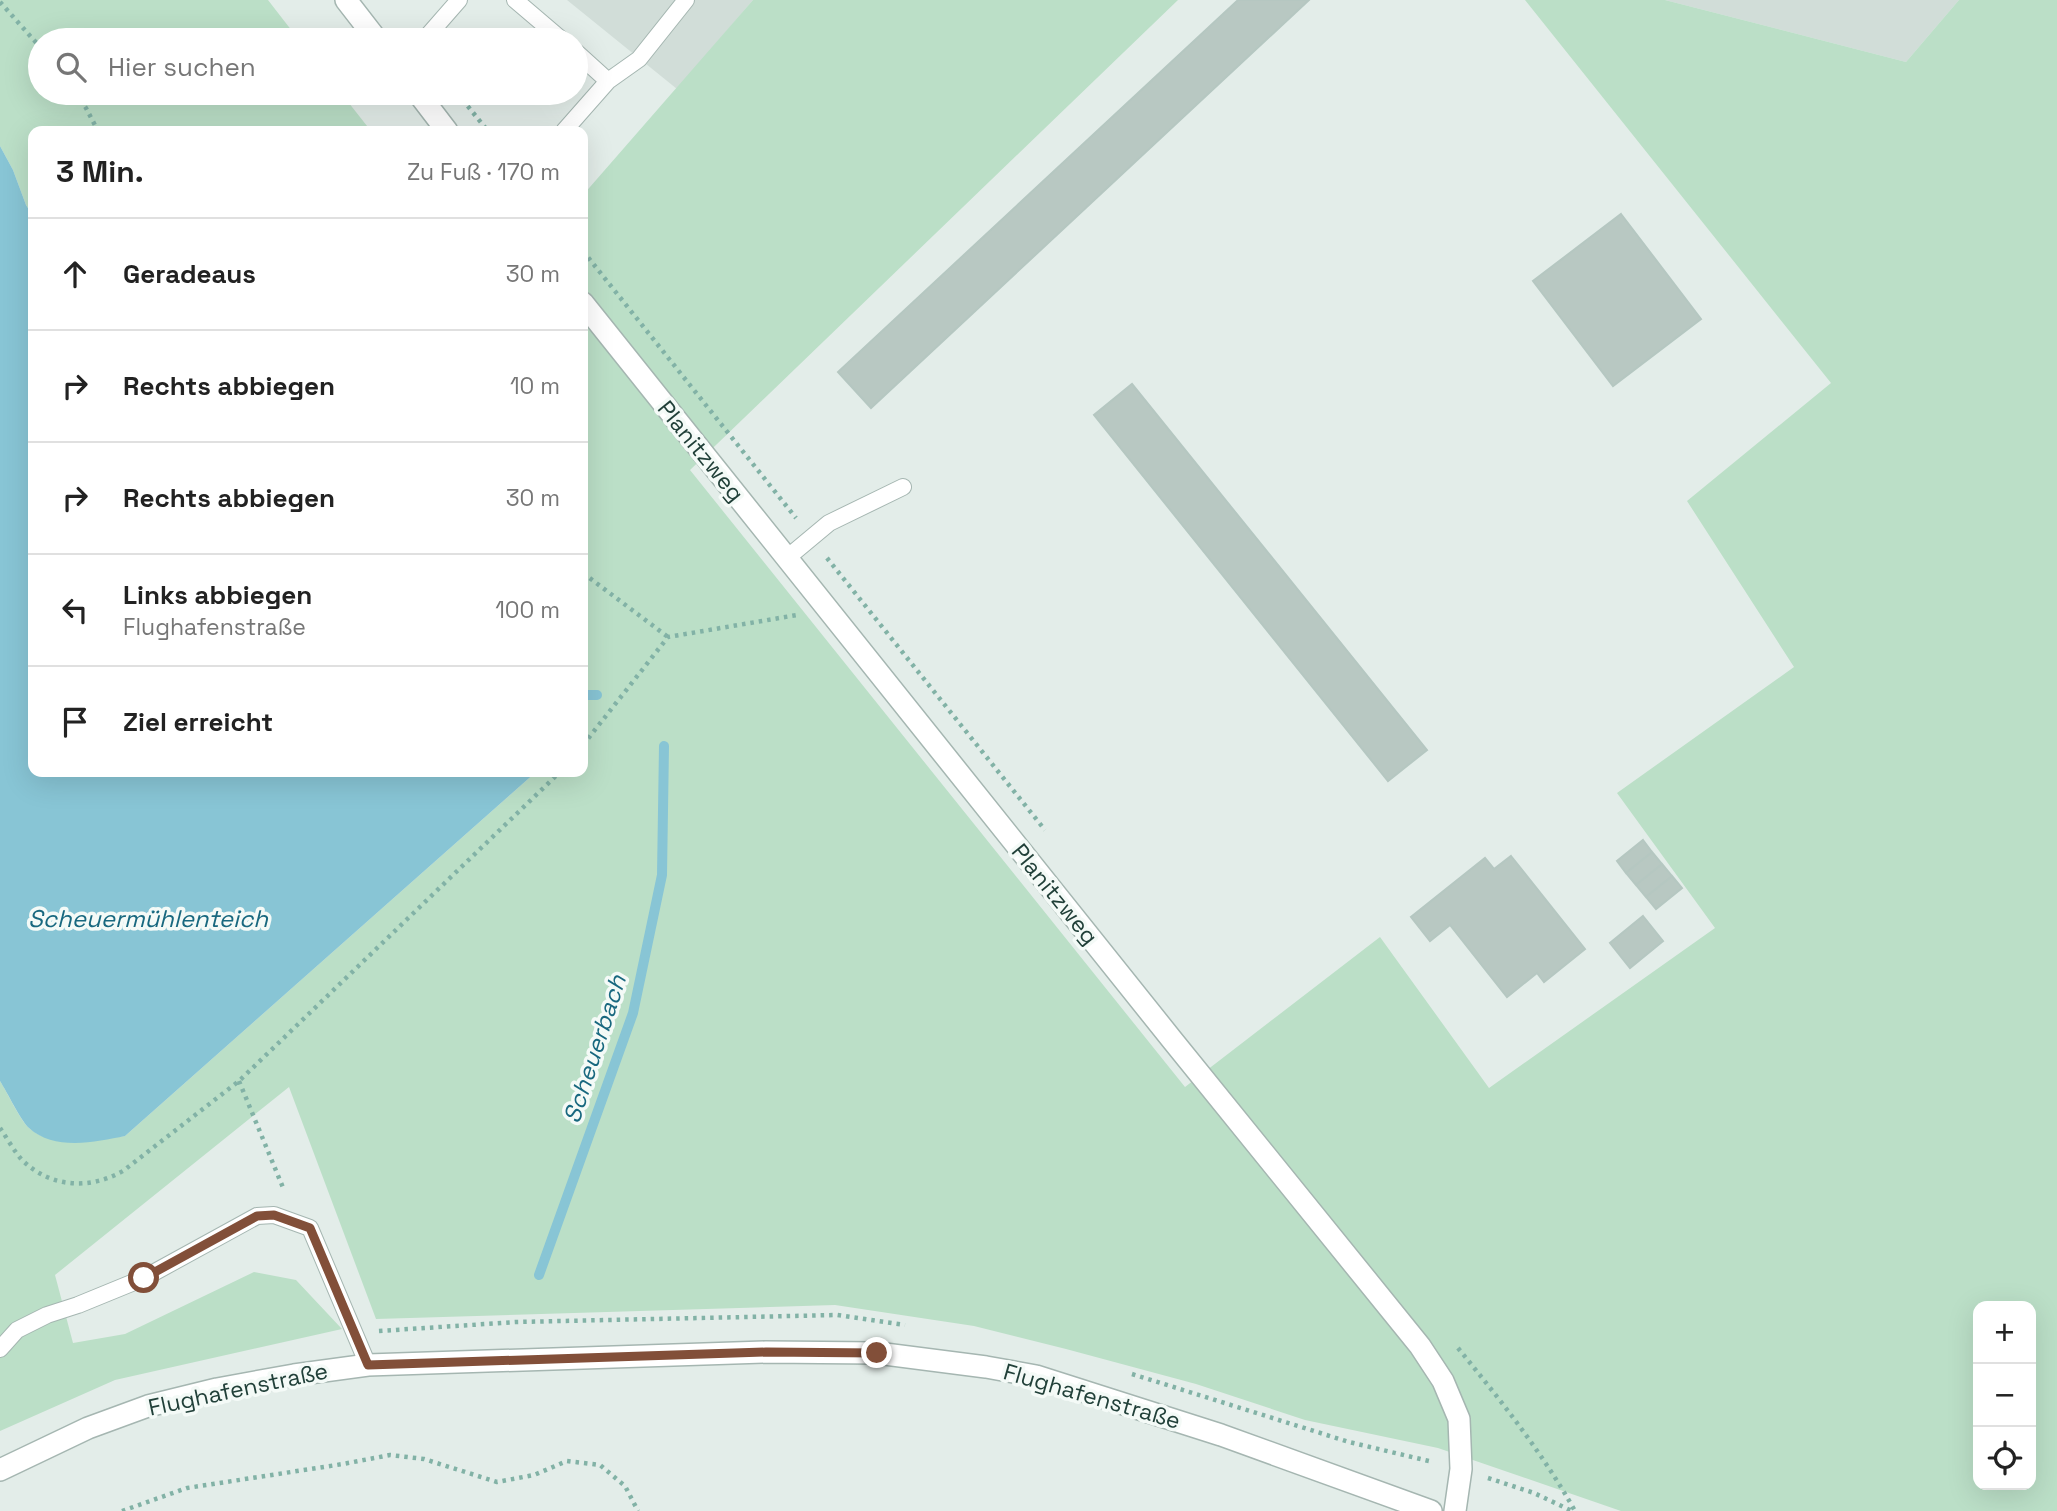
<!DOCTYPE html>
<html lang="de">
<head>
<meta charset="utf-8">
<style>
  body { margin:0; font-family:"Space Grotesk",sans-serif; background:#f2f2f2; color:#222 }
  .controls { position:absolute; right:21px; bottom:21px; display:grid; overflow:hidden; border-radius:14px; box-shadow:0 7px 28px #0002 }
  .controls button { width:63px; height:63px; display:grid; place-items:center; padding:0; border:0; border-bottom:2px solid #e0e0e0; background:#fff; color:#222; font:35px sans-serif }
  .stop { position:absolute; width:21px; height:21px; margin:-16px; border:5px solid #824f39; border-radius:50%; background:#fff }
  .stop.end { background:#824f39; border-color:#fff; box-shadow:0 2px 7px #0008 }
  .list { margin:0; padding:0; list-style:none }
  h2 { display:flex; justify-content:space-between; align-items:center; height:91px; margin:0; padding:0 28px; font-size:30px }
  h2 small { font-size:23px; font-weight:400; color:#767676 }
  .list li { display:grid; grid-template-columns:46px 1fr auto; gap:21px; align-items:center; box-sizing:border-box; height:112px; padding:0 28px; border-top:2px solid #e0e0e0 }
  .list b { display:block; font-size:26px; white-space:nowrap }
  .list p { margin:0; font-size:23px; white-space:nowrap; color:#767676 }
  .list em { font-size:23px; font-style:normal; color:#767676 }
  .icon { flex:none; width:38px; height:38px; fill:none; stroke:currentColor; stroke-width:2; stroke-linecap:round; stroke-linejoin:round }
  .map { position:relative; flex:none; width:2057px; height:1511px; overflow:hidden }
  .search { position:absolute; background:#fff; box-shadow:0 7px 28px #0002; left:28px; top:28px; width:560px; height:77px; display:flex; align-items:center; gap:18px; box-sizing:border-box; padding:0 24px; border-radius:38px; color:#767676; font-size:26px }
  .panel { position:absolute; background:#fff; box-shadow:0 7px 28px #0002; left:28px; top:126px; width:560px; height:651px; border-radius:14px }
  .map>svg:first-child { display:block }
  .built { fill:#d1ddd8 }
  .green { fill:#bbdfc7; fill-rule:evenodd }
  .water { fill:#88c5d5 }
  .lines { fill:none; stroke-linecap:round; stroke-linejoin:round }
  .stream { stroke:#88c5d5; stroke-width:10 }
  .building { fill:#b8c8c2; stroke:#b5c7c1; stroke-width:2 }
  .lane-casing { stroke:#a5b6b1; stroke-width:18 }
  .street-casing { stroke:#a5b6b1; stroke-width:24 }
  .path { stroke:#82b2a6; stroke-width:4.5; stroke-dasharray:3.5 5; stroke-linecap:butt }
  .lane { stroke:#fff; stroke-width:16 }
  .street { stroke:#fff; stroke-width:21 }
  .route { stroke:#824f39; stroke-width:9 }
  .labels { text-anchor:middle; stroke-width:7; stroke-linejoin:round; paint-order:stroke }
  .street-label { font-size:23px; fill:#214039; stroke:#f4faf7 }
  .water-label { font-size:24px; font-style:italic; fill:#18687f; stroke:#f4faf7 }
</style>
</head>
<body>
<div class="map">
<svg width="2057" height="1511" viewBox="0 0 2057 1511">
  <rect width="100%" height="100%" fill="#e3ede9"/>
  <path class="built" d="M 567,0 L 753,0 L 677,89 Z
    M 1665,0 L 1959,0 L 1906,62 Z"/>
  <path class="green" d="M 0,0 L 268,0 L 299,40 L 40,40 L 40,93 L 341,93 L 371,131 L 33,131 L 33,216 L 26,205 L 13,170 L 0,146 Z
    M 753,0 L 1178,0 L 690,470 L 1185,1087 L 1380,937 L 1489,1088 L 1715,928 L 1617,793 L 1794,667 L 1687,501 L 1831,383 L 1525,0 L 1665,0 L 1906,62 L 1959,0 L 2057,0 L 2057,1511 L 1621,1511 L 1438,1448 L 1305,1420 L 1196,1384 L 1066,1349 L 974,1326 L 835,1305 L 376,1319 L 289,1087 L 55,1275 L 73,1343 L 125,1334 L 254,1272 L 296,1280 L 342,1329 L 115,1380 L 0,1431 L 0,1081 C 7,1092 20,1120 29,1128 C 54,1150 96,1139 125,1136 L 536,772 L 583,772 L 583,195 ZM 1978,1306 L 2031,1306 L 2031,1485 L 1978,1485 Z"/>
  <path class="water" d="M 0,146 L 13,170 L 26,205 L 33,216 L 33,772 L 536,772 L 125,1136 C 96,1142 54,1151 29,1128 C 21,1121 7,1092 0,1081 Z"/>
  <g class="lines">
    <path class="stream" d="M 583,695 L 597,695
      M 539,1275 L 633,1013 L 662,875 L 664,746"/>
  </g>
  <path class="building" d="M 1238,0 L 1309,0 L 871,408 L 838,372 Z
    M 1621,214 L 1701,319 L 1613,386 L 1533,281 Z
    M 1132,384 L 1427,750 L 1388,781 L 1094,415 Z
    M 1643,840 L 1652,852 L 1626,873 L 1617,861 Z
    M 1652,852 L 1662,864 L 1636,885 L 1626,873 Z
    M 1511,856 L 1585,949 L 1544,982 L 1537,973 L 1507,997 L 1450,925 L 1430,941 L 1411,917 L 1485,858 L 1494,869 Z
    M 1662,864 L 1672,876 L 1646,897 L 1636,885 Z
    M 1672,876 L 1682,888 L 1656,909 L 1646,897 Z
    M 1643,916 L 1663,941 L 1630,968 L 1610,943 Z"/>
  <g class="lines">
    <g class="lane-casing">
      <path id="lane" d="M 515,0 L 562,40
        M 424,40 L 459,0
        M 608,81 L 639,59 L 686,0
        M 564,131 L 608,81 L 576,52
        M 787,558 L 829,523 L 903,487
        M 0,1349 L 17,1330 L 47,1315 L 78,1305 L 144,1278 L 257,1216 L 274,1215 L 310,1228 L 368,1365"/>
    </g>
    <g class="street-casing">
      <path id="street" d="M 346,0 L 377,40
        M 418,93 L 447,131
        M 583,303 L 1173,1041 L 1420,1346 L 1443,1381 L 1459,1419 L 1461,1469 L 1455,1511
        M 0,1470 L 88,1428 L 148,1406 L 217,1389 L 294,1375 L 368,1365 L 766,1352 L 877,1353 L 986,1367 L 1036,1376 L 1221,1435 L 1431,1511"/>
    </g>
    <path class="path" d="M 0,2 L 40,47
      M 75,93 L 86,108 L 98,131
      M 457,93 L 488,131
      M 583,251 L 796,518
      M 827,558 L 1045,830
      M 583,573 L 668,637
      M 583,745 L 668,637 L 797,615
      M 239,1081 L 284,1190
      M 0,1128 C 7,1138 14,1151 22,1160 C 51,1188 89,1190 123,1171 L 239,1081 L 560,772
      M 379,1331 L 516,1322 L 837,1315 L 905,1325
      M 1458,1348 C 1501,1401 1542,1452 1575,1511
      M 1132,1374 L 1349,1442 L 1433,1462
      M 1488,1478 L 1534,1493 L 1572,1511
      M 122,1511 L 187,1488 L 343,1464 L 390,1455 L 424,1459 L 497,1482 L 534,1475 L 567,1461 L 600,1465 L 625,1486 L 638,1511"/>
    <use href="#lane" class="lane"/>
    <use href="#street" class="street"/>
  </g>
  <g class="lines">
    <path class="route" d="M 144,1278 L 257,1216 L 274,1215 L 310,1228 L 368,1365 L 766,1352 L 877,1353"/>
  </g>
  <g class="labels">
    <g class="street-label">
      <text transform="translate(701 451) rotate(51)" y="8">Planitzweg</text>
      <text transform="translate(1055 894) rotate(51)" y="8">Planitzweg</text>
      <text transform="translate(238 1389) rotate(-12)" y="8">Flughafenstraße</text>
      <text transform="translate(1092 1396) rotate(16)" y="8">Flughafenstraße</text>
    </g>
    <g class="water-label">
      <text x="148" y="927">Scheuermühlenteich</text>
      <text transform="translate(595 1049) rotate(-72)" y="8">Scheuerbach</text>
    </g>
  </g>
</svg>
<div class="controls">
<button>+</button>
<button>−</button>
<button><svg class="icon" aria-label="locate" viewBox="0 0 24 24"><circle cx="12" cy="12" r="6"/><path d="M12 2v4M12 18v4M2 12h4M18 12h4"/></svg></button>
</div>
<div class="stop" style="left:144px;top:1278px"></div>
<div class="stop end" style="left:877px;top:1353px"></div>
<div class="search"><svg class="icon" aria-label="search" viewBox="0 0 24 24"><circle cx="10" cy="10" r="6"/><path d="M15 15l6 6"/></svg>Hier suchen</div>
<section class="panel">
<h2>3 Min.<small>Zu Fuß · 170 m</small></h2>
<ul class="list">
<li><svg class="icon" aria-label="ahead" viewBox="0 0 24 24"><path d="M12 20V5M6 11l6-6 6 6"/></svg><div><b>Geradeaus</b></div><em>30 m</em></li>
<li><svg class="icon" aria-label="right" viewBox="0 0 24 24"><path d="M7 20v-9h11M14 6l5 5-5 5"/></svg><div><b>Rechts abbiegen</b></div><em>10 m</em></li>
<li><svg class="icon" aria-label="right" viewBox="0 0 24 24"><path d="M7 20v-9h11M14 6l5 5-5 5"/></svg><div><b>Rechts abbiegen</b></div><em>30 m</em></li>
<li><svg class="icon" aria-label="left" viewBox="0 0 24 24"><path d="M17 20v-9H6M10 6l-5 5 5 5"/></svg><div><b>Links abbiegen</b><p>Flughafenstraße</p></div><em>100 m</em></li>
<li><svg class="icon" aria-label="arrive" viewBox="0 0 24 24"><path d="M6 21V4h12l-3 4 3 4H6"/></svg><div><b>Ziel erreicht</b></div></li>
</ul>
</section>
</div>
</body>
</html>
